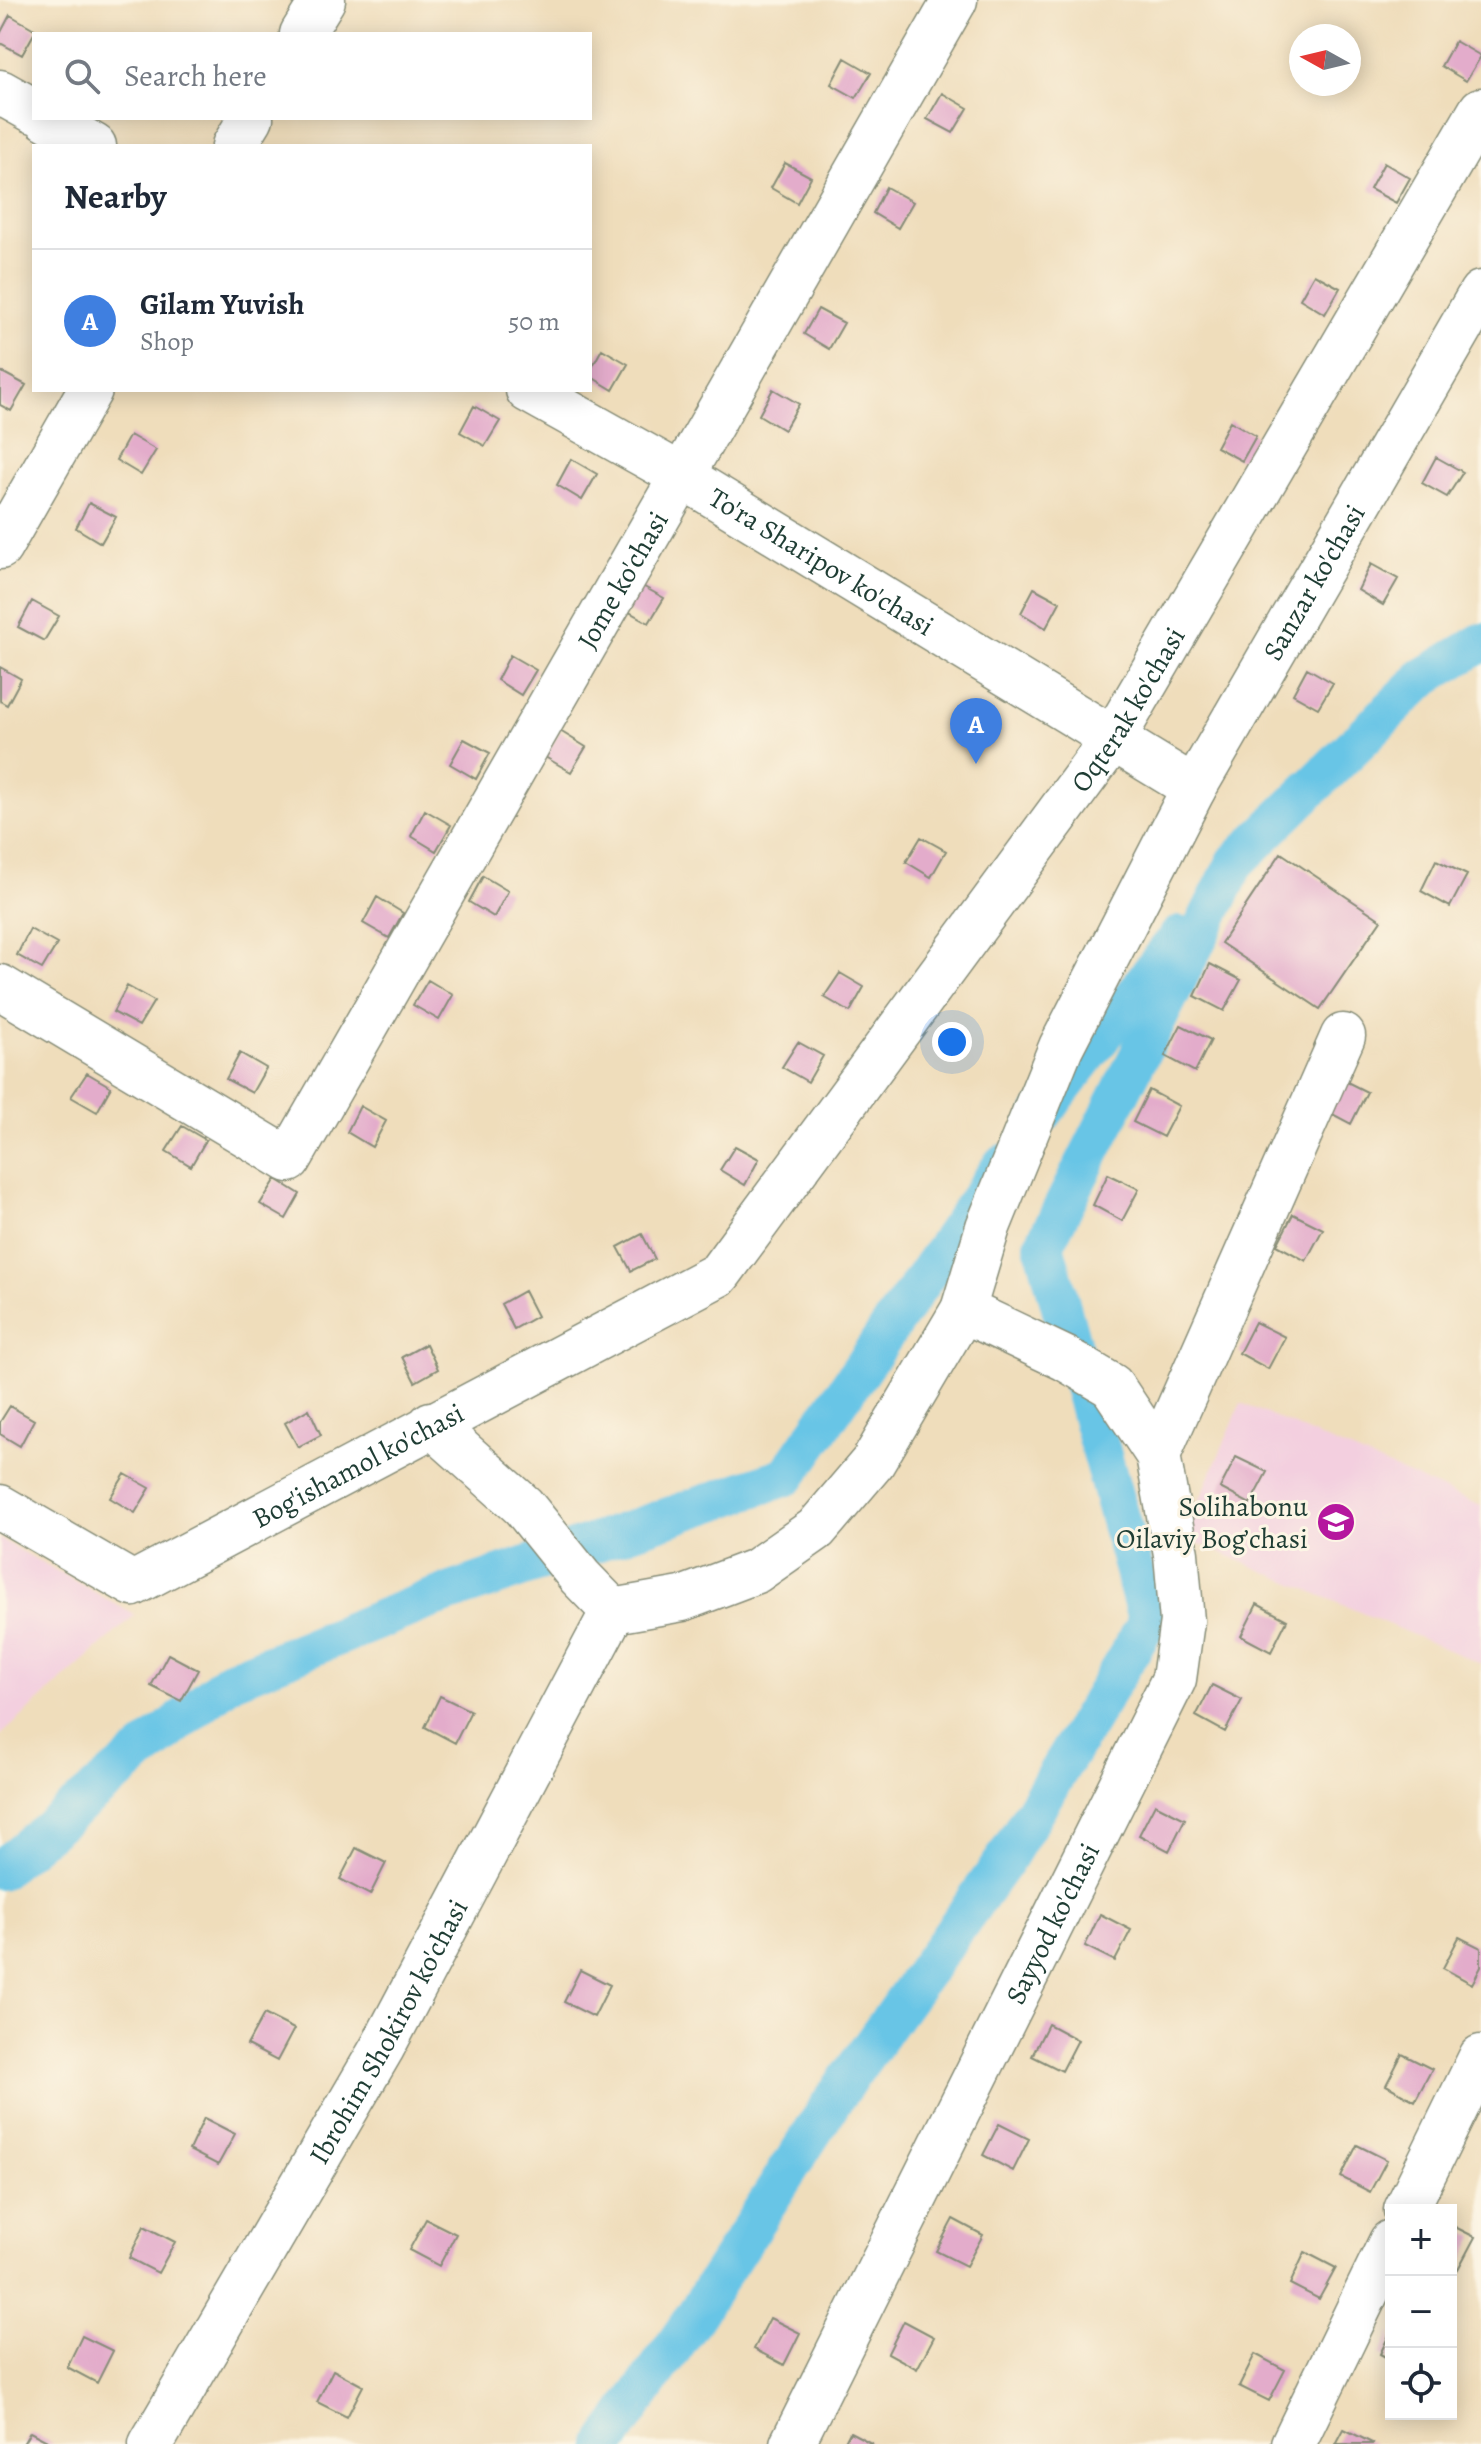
<!DOCTYPE html>
<html lang="en">
<head>
<meta charset="utf-8">
<style>
  body { margin:0; font-family:Alegreya,serif; background:#f2f2f3; color:#1f2937 }
  .controls { position:absolute; right:24px; bottom:24px; display:grid; overflow:hidden; border-radius:0px; box-shadow:0 4px 20px #0003 }
  .controls button { width:72px; height:72px; display:grid; place-items:center; padding:0; border:0; border-bottom:2px solid #e0e1e3; background:#fff; color:#1f2937; font:40px sans-serif }
  .compass { position:absolute; left:1289px; top:24px; width:72px; height:72px; border-radius:50%; background:#fff; box-shadow:0 4px 20px #0003; rotate:278deg }
  .you { position:absolute; left:952px; top:1042px; width:28px; height:28px; margin:-20px; border:6px solid #fff; border-radius:50%; background:#1a73e8; box-shadow:0 0 0 12px #1a73e833 }
  .badge { display:grid; place-items:center; width:52px; height:52px; border-radius:50%; background:#b5179e; color:#fff; font-size:26px; font-weight:700 }
  .pin { position:absolute; translate:-50% -66px; filter:drop-shadow(0 2px 4px #0008) }
  .pin::after { content:''; position:absolute; top:42px; width:28px; height:24px; background:inherit; clip-path:polygon(0 0,100% 0,50% 100%) }
  .list { margin:0; padding:0; list-style:none }
  h2 { display:flex; justify-content:space-between; align-items:center; height:104px; margin:0; padding:0 32px; font-size:34px }
  h2 small { font-size:26px; font-weight:400; color:#747a83 }
  .list li { display:grid; grid-template-columns:52px 1fr auto; gap:24px; align-items:center; box-sizing:border-box; height:144px; padding:0 32px; border-top:2px solid #e0e1e3 }
  .list b { display:block; font-size:30px; white-space:nowrap }
  .list p { margin:0; font-size:26px; white-space:nowrap; color:#747a83 }
  .list em { font-size:26px; font-style:normal; color:#747a83 }
  .icon { flex:none; width:44px; height:44px; fill:none; stroke:currentColor; stroke-width:2; stroke-linecap:round; stroke-linejoin:round }
  .map { position:relative; flex:none; width:1481px; height:2444px; overflow:hidden }
  .search { position:absolute; background:#fff; box-shadow:0 4px 20px #0003; left:32px; top:32px; width:560px; height:88px; display:flex; align-items:center; gap:20px; box-sizing:border-box; padding:0 28px; border-radius:0px; color:#747a83; font-size:30px }
  .panel { position:absolute; background:#fff; box-shadow:0 4px 20px #0003; left:32px; top:144px; width:560px; height:248px; border-radius:0px }
  .map>svg:first-child { display:block }
  .built { fill:#f3cfdf }
  .lines { fill:none; stroke-linecap:round; stroke-linejoin:round }
  .canal { stroke:#68c5e6; stroke-width:40 }
  .building { fill:#e3accb }
  .minor-casing { stroke:#878d78; stroke-width:47 }
  .minor { stroke:#fff; stroke-width:44 }
  .labels { text-anchor:middle; stroke-width:6; stroke-linejoin:round; paint-order:stroke }
  .street-label { font-size:28px; fill:#1f3d34; stroke:#fcf5e5 }
  .poi-label { font-size:28px; fill:#1f3d34; stroke:#fcf5e5; text-anchor:end }
</style>
</head>
<body>
<div class="map">
<svg width="1481" height="2444" viewBox="0 0 1481 2444">
  <rect width="100%" height="100%" fill="#fcf5e5"/>
  <filter id="ink" filterUnits="userSpaceOnUse"><feTurbulence type="fractalNoise" baseFrequency=".0125" numOctaves="2"/><feDisplacementMap in="SourceGraphic" scale="16" xChannelSelector="R" yChannelSelector="G"/><feConvolveMatrix kernelMatrix="1 2 1 2 8 2 1 2 1" color-interpolation-filters="sRGB"/></filter>
  <filter id="wash" filterUnits="userSpaceOnUse"><feTurbulence type="fractalNoise" baseFrequency=".006" numOctaves="4" result="noise"/><feDisplacementMap in="SourceGraphic" scale="32" xChannelSelector="R" yChannelSelector="G"/><feGaussianBlur stdDeviation="1.8" result="paint"/><feColorMatrix in="noise" values="0 0 0 0 0 0 0 0 0 0 0 0 0 0 0 0 0 1.4 0 .05"/><feComposite in="paint" operator="in"/></filter>
  <g filter="url(#wash)">
    <rect width="100%" height="100%" fill="#efddbb"/>
    <path class="built" d="M 1241,1403 L 1481,1506 L 1481,1664 L 1184,1537 Z
      M 0,1539 L 135,1615 L 0,1736 Z"/>
    <g class="lines">
      <path class="canal" d="M 1042,1114 L 1179,936
        M 0,1870 L 230,1680 L 423,1602 L 787,1476 L 1003,1164
        M 606,2444 L 688,2326 L 837,2094 L 1004,1861 L 1148,1622 L 1044,1245 L 1236,862 L 1423,678 L 1481,643"/>
    </g>
    <g id="blocks">
      <path class="building" d="M 10,15 L 36,30 L 22,55 L 0,43 L 0,34 Z
        M 1455,41 L 1481,56 L 1466,81 L 1441,66 Z
        M 845,58 L 871,73 L 856,98 L 831,84 Z
        M 942,93 L 968,108 L 953,133 L 927,119 Z
        M 785,163 L 811,177 L 797,203 L 771,188 Z
        M 1384,163 L 1410,178 L 1396,203 L 1370,189 Z
        M 886,187 L 913,202 L 898,228 L 873,213 Z
        M 1314,274 L 1340,288 L 1325,314 L 1300,299 Z
        M 818,309 L 844,323 L 829,349 L 804,334 Z
        M 602,349 L 628,364 L 613,390 L 590,376 L 590,371 Z
        M 0,371 L 26,385 L 11,411 L 0,405 Z
        M 773,389 L 799,404 L 784,430 L 759,415 Z
        M 474,406 L 500,421 L 485,446 L 460,432 Z
        M 1230,421 L 1256,436 L 1242,461 L 1216,447 Z
        M 130,435 L 156,450 L 141,475 L 116,460 Z
        M 1436,457 L 1463,472 L 1447,497 L 1422,483 Z
        M 571,459 L 597,474 L 582,500 L 557,485 Z
        M 89,503 L 116,517 L 101,543 L 76,528 Z
        M 1371,564 L 1398,579 L 1383,605 L 1358,590 Z
        M 637,583 L 664,598 L 649,623 L 624,609 Z
        M 1034,588 L 1060,602 L 1046,628 L 1021,613 Z
        M 32,601 L 59,616 L 44,641 L 18,627 Z
        M 510,655 L 536,670 L 521,695 L 497,680 Z
        M 0,667 L 21,679 L 7,705 L 0,701 Z
        M 1307,668 L 1333,683 L 1318,708 L 1293,694 Z
        M 560,731 L 586,747 L 571,772 L 545,757 Z
        M 464,739 L 490,753 L 476,779 L 450,764 Z
        M 425,810 L 451,825 L 436,851 L 411,836 Z
        M 921,837 L 946,851 L 931,877 L 906,862 Z
        M 1281,853 L 1381,920 L 1320,1009 L 1221,943 Z
        M 1436,860 L 1467,875 L 1450,907 L 1421,891 Z
        M 483,876 L 508,891 L 494,917 L 469,902 Z
        M 377,897 L 403,913 L 389,938 L 363,923 Z
        M 30,929 L 57,944 L 42,969 L 17,955 Z
        M 1210,964 L 1241,980 L 1224,1011 L 1195,996 Z
        M 840,973 L 864,987 L 850,1012 L 824,997 Z
        M 428,980 L 453,995 L 439,1020 L 413,1005 Z
        M 127,986 L 154,1001 L 139,1026 L 113,1012 Z
        M 1181,1025 L 1211,1040 L 1195,1072 L 1165,1056 Z
        M 798,1042 L 823,1056 L 808,1082 L 782,1067 Z
        M 240,1053 L 266,1068 L 252,1093 L 226,1079 Z
        M 87,1073 L 111,1087 L 97,1112 L 71,1097 Z
        M 1337,1077 L 1367,1092 L 1351,1124 L 1321,1108 Z
        M 1149,1090 L 1179,1106 L 1163,1137 L 1133,1122 Z
        M 360,1106 L 386,1121 L 372,1147 L 347,1132 Z
        M 182,1126 L 206,1140 L 191,1166 L 166,1151 Z
        M 735,1146 L 759,1159 L 745,1185 L 720,1170 Z
        M 1108,1174 L 1139,1189 L 1122,1221 L 1093,1205 Z
        M 276,1179 L 300,1194 L 286,1219 L 260,1204 Z
        M 1293,1214 L 1323,1229 L 1306,1261 L 1277,1245 Z
        M 642,1234 L 655,1259 L 631,1271 L 618,1247 Z
        M 524,1291 L 537,1316 L 514,1329 L 501,1304 Z
        M 1255,1322 L 1285,1337 L 1268,1369 L 1239,1353 Z
        M 426,1344 L 438,1369 L 415,1382 L 402,1357 Z
        M 10,1406 L 34,1420 L 20,1446 L 0,1434 L 0,1422 Z
        M 309,1409 L 321,1435 L 298,1447 L 285,1423 Z
        M 1236,1457 L 1267,1472 L 1250,1504 L 1220,1488 Z
        M 125,1474 L 150,1488 L 135,1513 L 110,1498 Z
        M 1257,1604 L 1287,1620 L 1271,1652 L 1241,1636 Z
        M 168,1654 L 198,1670 L 181,1701 L 151,1686 Z
        M 1212,1685 L 1242,1700 L 1225,1732 L 1196,1716 Z
        M 440,1696 L 471,1711 L 455,1743 L 425,1727 Z
        M 1155,1804 L 1185,1819 L 1169,1851 L 1139,1835 Z
        M 356,1848 L 386,1863 L 370,1895 L 340,1879 Z
        M 1100,1914 L 1131,1930 L 1115,1961 L 1085,1946 Z
        M 1459,1937 L 1481,1948 L 1481,1967 L 1472,1984 L 1443,1968 Z
        M 580,1970 L 610,1985 L 594,2017 L 564,2002 Z
        M 264,2014 L 294,2029 L 277,2061 L 247,2045 Z
        M 1048,2024 L 1078,2040 L 1062,2071 L 1032,2056 Z
        M 1402,2054 L 1432,2069 L 1415,2101 L 1386,2085 Z
        M 204,2118 L 235,2134 L 218,2165 L 189,2150 Z
        M 999,2124 L 1029,2139 L 1013,2171 L 983,2155 Z
        M 1357,2145 L 1387,2160 L 1370,2192 L 1341,2177 Z
        M 426,2219 L 456,2234 L 439,2266 L 409,2250 Z
        M 953,2219 L 983,2235 L 966,2266 L 936,2251 Z
        M 1451,2225 L 1475,2237 L 1458,2269 L 1451,2265 Z
        M 144,2226 L 175,2242 L 158,2273 L 129,2258 Z
        M 1305,2252 L 1336,2268 L 1319,2299 L 1290,2284 Z
        M 770,2318 L 800,2333 L 784,2365 L 754,2349 Z
        M 904,2321 L 934,2337 L 917,2369 L 888,2353 Z
        M 1391,2331 L 1391,2360 L 1380,2354 Z
        M 82,2336 L 113,2351 L 97,2383 L 67,2367 Z
        M 1255,2354 L 1285,2370 L 1269,2401 L 1239,2386 Z
        M 333,2370 L 363,2386 L 347,2417 L 317,2402 Z
        M 1344,2429 L 1374,2444 L 1336,2444 Z
        M 30,2432 L 53,2444 L 23,2444 Z
        M 850,2432 L 873,2444 L 844,2444 Z"/>
    </g>
  </g>
  <g filter="url(#ink)">
    <use href="#blocks" fill-opacity="0" stroke="#878d78" stroke-width="2"/>
    <g class="lines">
      <g class="minor-casing">
        <g id="minor">
          <path d="M 302,34 L 323,0"/>
          <path d="M 0,92 L 34,111"/>
          <path d="M 46,118 L 94,146"/>
          <path d="M 234,146 L 251,118"/>
          <path id="s1" d="M 528,390 L 682,476 L 1194,788 L 1481,293"/>
          <path d="M 0,547 L 90,390"/>
          <path id="s2" d="M 0,987 L 289,1160 L 955,0"/>
          <path d="M 431,1424 L 523,1506 L 580,1577 L 613,1611 L 682,1599 L 756,1571 L 816,1529 L 873,1462 L 963,1310 L 988,1227 L 1061,1047 L 1194,788"/>
          <path d="M 1158,1455 L 1343,1036"/>
          <path id="s3" d="M 0,1507 L 133,1584 L 719,1274 L 1113,739 L 1481,110"/>
          <path d="M 1406,2210 L 1481,2057"/>
          <path id="s4" d="M 151,2444 L 382,2048 L 613,1611"/>
          <path id="s5" d="M 792,2444 L 1174,1679 L 1182,1621 L 1176,1554 L 1158,1455 L 1112,1386 L 1066,1359 L 963,1310"/>
          <path d="M 1293,2444 L 1391,2242"/>
        </g>
      </g>
      <use href="#minor" class="minor"/>
    </g>
  </g>
  <defs>
    <g id="school-disc" transform="scale(2)"><circle r="9.5" fill="#b5179e" stroke="#fcf5e5"/><path d="M0-5L7-2L0 1L-7-2ZM-4 1L0 2.5L4 1V4Q0 6-4 4Z" fill="#fff"/></g>
  </defs>
  <g fill-rule="evenodd">
    <use href="#school-disc" x="1336" y="1522"/>
  </g>
  <g class="labels">
    <g class="street-label">
      <text dy="10" stroke="none"><textPath href="#s1" startOffset="340">To'ra Sharipov ko'chasi</textPath></text>
      <text dy="10" stroke="none"><textPath href="#s2" startOffset="1006">Jome ko'chasi</textPath></text>
      <text dy="10" stroke="none"><textPath href="#s1" startOffset="1014">Sanzar ko'chasi</textPath></text>
      <text dy="10" stroke="none"><textPath href="#s3" startOffset="1514">Oqterak ko'chasi</textPath></text>
      <text dy="10" stroke="none"><textPath href="#s3" startOffset="408">Bog'ishamol ko'chasi</textPath></text>
      <text dy="10" stroke="none"><textPath href="#s5" startOffset="582">Sayyod ko'chasi</textPath></text>
      <text dy="10" stroke="none"><textPath href="#s4" startOffset="476">Ibrohim Shokirov ko'chasi</textPath></text>
    </g>
    <g class="poi-label">
      <text x="1308" y="1516">Solihabonu<tspan x="1308" dy="32">Oilaviy Bog’chasi</tspan></text>
    </g>
  </g>
</svg>
<div class="controls">
<button>+</button>
<button>−</button>
<button><svg class="icon" aria-label="locate" viewBox="0 0 24 24"><circle cx="12" cy="12" r="6"/><path d="M12 2v4M12 18v4M2 12h4M18 12h4"/></svg></button>
</div>
<svg class="compass" viewBox="-18 -18 36 36"><path d="M0-13l5 13h-10z" fill="#e53935"/><path d="M0 13l5-13h-10z" fill="#747a83"/></svg>
<div class="you"></div>
<div class="pin badge" style="left:976px;top:764px;background:#3f7fe0">A</div>
<div class="search"><svg class="icon" aria-label="search" viewBox="0 0 24 24"><circle cx="10" cy="10" r="6"/><path d="M15 15l6 6"/></svg>Search here</div>
<section class="panel">
<h2>Nearby<small></small></h2>
<ul class="list">
<li><span class="badge" style="background:#3f7fe0">A</span><div><b>Gilam Yuvish</b><p>Shop</p></div><em>50 m</em></li>
</ul>
</section>
</div>
</body>
</html>
